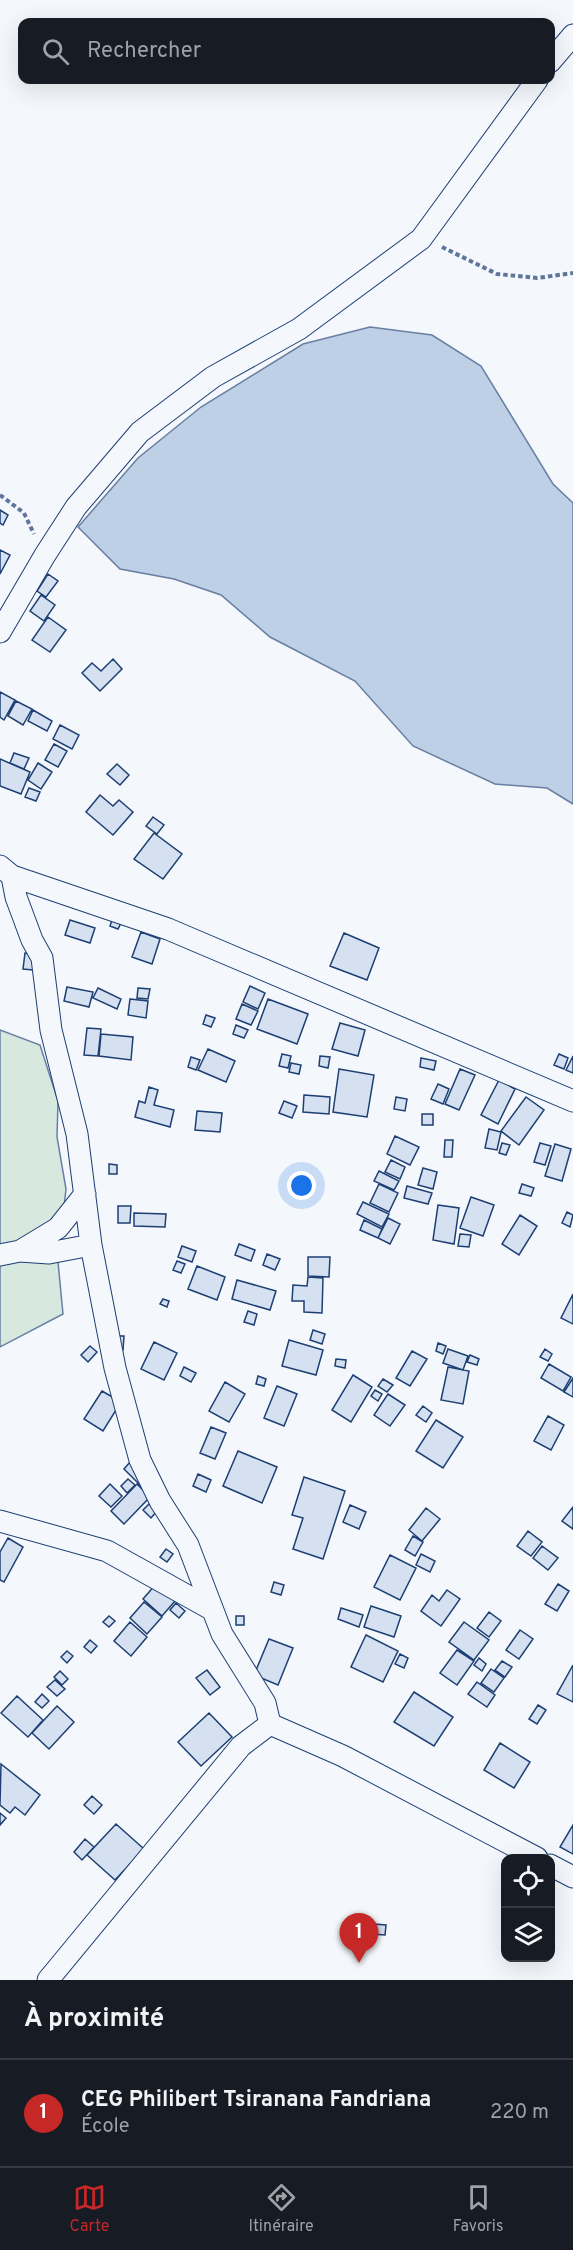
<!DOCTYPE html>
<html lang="fr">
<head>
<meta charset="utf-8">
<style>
  body { margin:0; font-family:Overpass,sans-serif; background:#20242c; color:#f1f3f6 }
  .controls { position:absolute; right:18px; bottom:18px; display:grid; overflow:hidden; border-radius:12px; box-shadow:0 6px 24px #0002 }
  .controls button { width:54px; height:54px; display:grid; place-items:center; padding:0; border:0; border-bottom:2px solid #363941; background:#171b24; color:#f1f3f6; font:30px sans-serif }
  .you { position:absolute; left:302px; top:1186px; width:21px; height:21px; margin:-15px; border:4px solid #fff; border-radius:50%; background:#1a73e8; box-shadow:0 0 0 9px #1a73e833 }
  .badge { display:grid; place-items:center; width:39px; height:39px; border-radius:50%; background:#c62828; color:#fff; font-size:20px; font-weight:700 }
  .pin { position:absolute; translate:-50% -50px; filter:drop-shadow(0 2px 3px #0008) }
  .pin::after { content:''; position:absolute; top:32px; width:21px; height:18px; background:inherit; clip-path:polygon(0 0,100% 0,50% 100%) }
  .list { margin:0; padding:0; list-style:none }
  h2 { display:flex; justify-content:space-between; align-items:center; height:78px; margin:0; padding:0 24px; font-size:26px }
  h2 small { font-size:20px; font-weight:400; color:#9ea1a6 }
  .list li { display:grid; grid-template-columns:39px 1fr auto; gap:18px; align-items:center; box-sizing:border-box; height:108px; padding:0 24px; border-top:2px solid #363941 }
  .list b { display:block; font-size:22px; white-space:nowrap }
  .list p { margin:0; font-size:20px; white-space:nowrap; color:#9ea1a6 }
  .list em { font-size:20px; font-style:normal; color:#9ea1a6 }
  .icon { flex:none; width:33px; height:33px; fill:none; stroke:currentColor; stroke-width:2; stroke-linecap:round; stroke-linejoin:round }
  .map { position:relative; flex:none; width:573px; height:1980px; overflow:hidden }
  .search { position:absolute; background:#171b24; box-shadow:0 6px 24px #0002; left:18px; right:18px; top:18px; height:66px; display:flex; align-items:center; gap:15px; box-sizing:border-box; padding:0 21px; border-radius:12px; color:#9ea1a6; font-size:22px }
  .sheet { height:186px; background:#171b24 }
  nav { display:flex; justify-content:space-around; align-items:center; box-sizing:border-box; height:84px; border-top:2px solid #363941; background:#171b24; font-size:16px; color:#9ea1a6 }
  nav a { display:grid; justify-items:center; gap:3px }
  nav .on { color:#c62828 }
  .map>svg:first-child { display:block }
  .green { fill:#d7e8df; stroke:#687fa3; stroke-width:1.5 }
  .water { fill:#bed0e5; stroke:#687fa3; stroke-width:1.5 }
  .building { fill:#d5e0f0; stroke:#1d3f73; stroke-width:1.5 }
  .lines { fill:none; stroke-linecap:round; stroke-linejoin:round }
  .street-casing { stroke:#1d3f73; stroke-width:23 }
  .path { stroke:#5e769c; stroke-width:4; stroke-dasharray:4.5 3; stroke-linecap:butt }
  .street { stroke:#f4f7fb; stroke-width:21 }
</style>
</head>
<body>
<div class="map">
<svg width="573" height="1980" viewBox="0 0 573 1980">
  <rect width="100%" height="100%" fill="#f4f7fb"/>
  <path class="green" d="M 0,1030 L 40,1045 L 58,1101 L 57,1137 L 66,1189 L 58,1262 L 63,1314 L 0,1347 Z"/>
  <path class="water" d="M 370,327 L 432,335 L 481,366 L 553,484 L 573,503 L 573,804 L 547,788 L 495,784 L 413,746 L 355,681 L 270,637 L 221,595 L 174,579 L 120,569 L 78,527 L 138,458 L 201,407 L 303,344 Z"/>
  <path class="building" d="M 0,510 L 8,515 L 3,525 L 0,523 Z
    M 0,550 L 10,555 L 0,574 Z
    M 48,574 L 58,581 L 46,597 L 37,591 Z
    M 41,595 L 55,605 L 44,621 L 30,611 Z
    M 48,617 L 66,630 L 50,652 L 32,640 Z
    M 113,659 L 122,669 L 100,691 L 82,673 L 92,663 L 101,671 Z
    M 0,692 L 15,700 L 4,720 L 0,717 Z
    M 16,701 L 32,709 L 23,725 L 8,716 Z
    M 33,710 L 52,721 L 47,731 L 28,721 Z
    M 60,725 L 79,735 L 72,749 L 53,739 Z
    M 54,744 L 67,751 L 58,767 L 45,760 Z
    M 14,753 L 29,758 L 24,769 L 10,763 Z
    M 0,759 L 30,772 L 21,794 L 0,786 Z
    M 38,763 L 52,772 L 41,789 L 28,780 Z
    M 117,764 L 129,775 L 120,785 L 107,774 Z
    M 29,788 L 40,792 L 36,801 L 25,797 Z
    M 100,795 L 113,806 L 119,800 L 133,812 L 113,835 L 86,812 Z
    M 153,817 L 164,825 L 157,834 L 146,826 Z
    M 154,833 L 182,854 L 163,879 L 134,859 Z
    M 70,920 L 95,928 L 90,943 L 65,935 Z
    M 112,920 L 121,923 L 118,929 L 110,926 Z
    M 141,932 L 160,939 L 152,964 L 132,957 Z
    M 344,933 L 379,948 L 367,980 L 330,966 Z
    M 25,953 L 34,954 L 33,970 L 23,969 Z
    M 250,986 L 265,993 L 258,1009 L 243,1002 Z
    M 67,987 L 93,992 L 89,1007 L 64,1001 Z
    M 98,988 L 121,999 L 117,1009 L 93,998 Z
    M 138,988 L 150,989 L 148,999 L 137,998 Z
    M 130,999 L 148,1001 L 146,1018 L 128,1015 Z
    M 268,999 L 308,1014 L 297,1044 L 257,1029 Z
    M 242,1004 L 258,1011 L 251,1025 L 236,1019 Z
    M 206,1015 L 215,1018 L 211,1027 L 203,1024 Z
    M 340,1023 L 365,1030 L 358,1056 L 332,1049 Z
    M 236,1025 L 248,1030 L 244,1038 L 233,1034 Z
    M 87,1028 L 101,1029 L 98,1056 L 84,1055 Z
    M 101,1034 L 133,1037 L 131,1060 L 99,1056 Z
    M 208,1049 L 235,1061 L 226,1082 L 198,1070 Z
    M 282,1054 L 291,1056 L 288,1068 L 279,1066 Z
    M 559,1054 L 568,1058 L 564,1069 L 554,1065 Z
    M 320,1056 L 330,1057 L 328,1068 L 319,1066 Z
    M 573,1056 L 573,1073 L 566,1070 Z
    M 191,1057 L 200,1060 L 196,1070 L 188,1067 Z
    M 421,1058 L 436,1061 L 434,1070 L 420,1067 Z
    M 291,1063 L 301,1065 L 299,1074 L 289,1072 Z
    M 339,1069 L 374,1075 L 367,1117 L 333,1112 Z
    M 460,1069 L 475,1075 L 459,1110 L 445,1104 Z
    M 499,1080 L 515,1089 L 498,1124 L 481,1115 Z
    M 438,1084 L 449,1089 L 443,1104 L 431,1099 Z
    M 149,1087 L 158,1090 L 154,1105 L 174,1110 L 170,1127 L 135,1117 L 139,1101 L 145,1103 Z
    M 304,1095 L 330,1097 L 329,1114 L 303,1112 Z
    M 396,1097 L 407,1099 L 405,1111 L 394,1109 Z
    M 526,1097 L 544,1110 L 519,1145 L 501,1131 Z
    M 284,1101 L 297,1106 L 292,1118 L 279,1113 Z
    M 197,1111 L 222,1113 L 220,1132 L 195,1130 Z
    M 422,1114 L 433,1114 L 433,1125 L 422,1125 Z
    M 489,1129 L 501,1132 L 497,1150 L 485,1148 Z
    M 395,1136 L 419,1147 L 410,1165 L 387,1154 Z
    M 445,1140 L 453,1140 L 452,1157 L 444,1157 Z
    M 502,1143 L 510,1145 L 506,1155 L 499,1153 Z
    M 540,1143 L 551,1146 L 545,1165 L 534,1162 Z
    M 555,1144 L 571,1149 L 562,1181 L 545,1176 Z
    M 391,1160 L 405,1167 L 400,1179 L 385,1172 Z
    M 109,1164 L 117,1165 L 117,1174 L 109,1174 Z
    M 423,1168 L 437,1172 L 433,1189 L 418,1185 Z
    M 379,1171 L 399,1181 L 394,1190 L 374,1181 Z
    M 379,1184 L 398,1193 L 389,1212 L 370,1203 Z
    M 522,1184 L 534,1188 L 531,1196 L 519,1193 Z
    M 407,1186 L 432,1193 L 428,1204 L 404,1198 Z
    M 471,1197 L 494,1205 L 483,1236 L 460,1228 Z
    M 363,1202 L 389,1214 L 382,1227 L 357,1214 Z
    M 438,1205 L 459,1208 L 454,1244 L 433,1240 Z
    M 118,1206 L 131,1206 L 130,1223 L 118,1223 Z
    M 567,1212 L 573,1215 L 570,1227 L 562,1223 Z
    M 134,1213 L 166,1214 L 165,1227 L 134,1226 Z
    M 520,1215 L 537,1226 L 519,1255 L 502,1244 Z
    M 388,1218 L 400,1224 L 390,1244 L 378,1238 Z
    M 364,1220 L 382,1229 L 378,1238 L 360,1230 Z
    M 460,1234 L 471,1235 L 469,1247 L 458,1246 Z
    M 239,1244 L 255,1250 L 251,1261 L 235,1255 Z
    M 182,1246 L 196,1251 L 192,1262 L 178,1257 Z
    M 267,1254 L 280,1259 L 275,1270 L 263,1265 Z
    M 308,1257 L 330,1257 L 329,1277 L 308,1276 Z
    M 177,1261 L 185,1264 L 181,1273 L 173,1270 Z
    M 197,1266 L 225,1277 L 217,1300 L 188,1289 Z
    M 308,1277 L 323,1278 L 322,1313 L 304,1312 L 304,1301 L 292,1301 L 293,1285 L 307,1286 Z
    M 237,1280 L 276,1291 L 270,1310 L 232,1299 Z
    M 573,1294 L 573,1324 L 561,1318 Z
    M 163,1299 L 169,1301 L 167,1307 L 160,1304 Z
    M 248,1311 L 257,1314 L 254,1325 L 244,1322 Z
    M 313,1330 L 325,1334 L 322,1344 L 310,1340 Z
    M 115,1336 L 124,1336 L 123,1350 L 115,1350 Z
    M 289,1340 L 323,1350 L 316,1375 L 282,1366 Z
    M 154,1342 L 177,1353 L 164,1380 L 141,1369 Z
    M 438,1343 L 446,1346 L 443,1354 L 436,1351 Z
    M 90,1346 L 97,1352 L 88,1362 L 81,1355 Z
    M 448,1349 L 468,1356 L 463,1370 L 443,1363 Z
    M 545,1349 L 552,1354 L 548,1361 L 540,1357 Z
    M 412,1351 L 427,1359 L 410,1386 L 396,1378 Z
    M 470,1355 L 479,1359 L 477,1365 L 467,1362 Z
    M 336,1359 L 346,1360 L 345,1368 L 335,1366 Z
    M 549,1364 L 571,1377 L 563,1391 L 541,1378 Z
    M 184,1367 L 196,1373 L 191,1382 L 180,1376 Z
    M 448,1367 L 469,1371 L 463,1404 L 441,1400 Z
    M 353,1375 L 372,1387 L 351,1422 L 332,1410 Z
    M 258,1376 L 266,1379 L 264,1386 L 256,1384 Z
    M 573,1378 L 573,1397 L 564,1392 Z
    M 383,1379 L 393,1385 L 387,1392 L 378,1386 Z
    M 225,1382 L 245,1394 L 229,1422 L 209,1411 Z
    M 277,1386 L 297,1394 L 284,1426 L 264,1418 Z
    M 375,1390 L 382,1394 L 378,1401 L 371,1396 Z
    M 102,1391 L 121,1402 L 103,1431 L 84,1419 Z
    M 388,1394 L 405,1405 L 390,1426 L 374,1415 Z
    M 423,1406 L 432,1413 L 426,1422 L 416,1415 Z
    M 548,1416 L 564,1425 L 551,1450 L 534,1441 Z
    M 436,1420 L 463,1437 L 443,1468 L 416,1451 Z
    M 211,1427 L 226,1433 L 215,1459 L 200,1453 Z
    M 238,1451 L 277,1467 L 262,1503 L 223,1486 Z
    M 130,1462 L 143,1488 L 124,1469 Z
    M 198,1474 L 211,1480 L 206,1492 L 193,1486 Z
    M 304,1477 L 345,1491 L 323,1559 L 293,1549 L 303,1518 L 292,1515 Z
    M 128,1479 L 135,1485 L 127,1493 L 121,1486 Z
    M 110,1484 L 122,1496 L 111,1507 L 99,1496 Z
    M 137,1484 L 150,1497 L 124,1524 L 111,1511 Z
    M 149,1504 L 157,1511 L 151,1518 L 143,1510 Z
    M 350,1505 L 366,1512 L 359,1529 L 343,1522 Z
    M 573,1507 L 573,1529 L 562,1521 Z
    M 426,1508 L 440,1519 L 422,1541 L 409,1530 Z
    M 528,1531 L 542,1542 L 531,1556 L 517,1546 Z
    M 413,1536 L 423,1542 L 415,1556 L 405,1550 Z
    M 8,1538 L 23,1547 L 4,1582 L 0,1580 L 0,1552 Z
    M 542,1546 L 558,1558 L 548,1570 L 533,1558 Z
    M 166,1549 L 173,1554 L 167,1562 L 160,1557 Z
    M 421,1554 L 435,1561 L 430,1572 L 416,1565 Z
    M 390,1555 L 416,1568 L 400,1600 L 374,1587 Z
    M 274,1582 L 284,1585 L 281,1595 L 271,1592 Z
    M 156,1584 L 175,1601 L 162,1616 L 143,1599 Z
    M 558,1584 L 569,1591 L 557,1611 L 545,1604 Z
    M 447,1590 L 460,1599 L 441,1626 L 421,1611 L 432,1595 L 439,1601 Z
    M 144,1602 L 162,1617 L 147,1634 L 130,1618 Z
    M 176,1603 L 185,1611 L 179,1618 L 170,1610 Z
    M 371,1606 L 401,1616 L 394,1637 L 364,1627 Z
    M 341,1608 L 363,1615 L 359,1627 L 338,1619 Z
    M 489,1612 L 501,1621 L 489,1637 L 477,1628 Z
    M 109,1616 L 115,1621 L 109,1627 L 103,1622 Z
    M 236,1616 L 244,1616 L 244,1625 L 236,1625 Z
    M 130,1622 L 147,1637 L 131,1656 L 114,1641 Z
    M 464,1622 L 489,1640 L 474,1660 L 449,1642 Z
    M 520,1630 L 533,1639 L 519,1659 L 506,1650 Z
    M 366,1635 L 398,1651 L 383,1682 L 351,1667 Z
    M 269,1639 L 293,1648 L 278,1685 L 254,1675 Z
    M 90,1640 L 97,1646 L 91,1653 L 84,1647 Z
    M 457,1650 L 474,1661 L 457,1685 L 440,1673 Z
    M 67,1651 L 73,1656 L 67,1663 L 61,1657 Z
    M 400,1654 L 408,1658 L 404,1668 L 395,1664 Z
    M 479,1658 L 486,1664 L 482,1671 L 474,1665 Z
    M 502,1661 L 512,1667 L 505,1677 L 495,1670 Z
    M 573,1665 L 573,1702 L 557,1694 Z
    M 491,1669 L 504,1678 L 494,1692 L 481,1683 Z
    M 207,1670 L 220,1687 L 210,1695 L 196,1678 Z
    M 60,1671 L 68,1679 L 62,1685 L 54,1677 Z
    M 55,1680 L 65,1689 L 57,1696 L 47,1687 Z
    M 477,1682 L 495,1695 L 487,1707 L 468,1694 Z
    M 414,1692 L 453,1717 L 434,1746 L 394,1722 Z
    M 42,1694 L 49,1701 L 42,1708 L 35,1702 Z
    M 17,1696 L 43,1720 L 28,1737 L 1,1713 Z
    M 538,1705 L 546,1710 L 537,1724 L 529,1719 Z
    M 57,1706 L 74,1722 L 49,1749 L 32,1733 Z
    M 209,1713 L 232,1737 L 201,1766 L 178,1742 Z
    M 500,1743 L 530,1762 L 514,1788 L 484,1770 Z
    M 1,1764 L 40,1795 L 25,1815 L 15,1807 L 10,1813 L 0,1805 Z
    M 92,1796 L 102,1805 L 94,1814 L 84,1805 Z
    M 0,1813 L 6,1818 L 0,1825 Z
    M 116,1824 L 144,1849 L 115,1880 L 87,1855 Z
    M 573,1825 L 573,1854 L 560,1847 Z
    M 85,1839 L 94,1847 L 82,1860 L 74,1852 Z
    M 373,1924 L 386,1925 L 385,1935 L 372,1934 Z"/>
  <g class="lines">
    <g class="street-casing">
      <path id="street" d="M 550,62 L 573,35
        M 0,632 L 45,555 L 76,507 L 140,432 L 213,377 L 299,329 L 421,239 L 537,80
        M 0,866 L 12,876 L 168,929 L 573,1101
        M 12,876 L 16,897 L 32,940 L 42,958 L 51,1030 L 77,1134 L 91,1245 L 115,1368 L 140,1460 L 160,1501 L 188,1545 L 222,1634 L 265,1703 L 270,1724
        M 20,1251 L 58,1228 L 85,1194
        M 0,1255 L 20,1251 L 49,1253 L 91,1245
        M 0,1521 L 107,1551 L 211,1609
        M 550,1865 L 573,1877
        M 48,1980 L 241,1746 L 270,1724 L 343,1756 L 537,1858"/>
    </g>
    <path class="path" d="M 442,247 L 497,274 L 537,278 L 573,273
      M 0,495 L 24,513 L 34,534"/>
    <use href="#street" class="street"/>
  </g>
</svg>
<div class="controls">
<button><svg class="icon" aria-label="locate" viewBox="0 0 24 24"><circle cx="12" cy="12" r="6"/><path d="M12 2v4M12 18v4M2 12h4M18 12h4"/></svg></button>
<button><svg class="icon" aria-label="layers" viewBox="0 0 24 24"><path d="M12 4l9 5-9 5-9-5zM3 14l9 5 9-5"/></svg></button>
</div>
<div class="you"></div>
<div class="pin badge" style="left:359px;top:1963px">1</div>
<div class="search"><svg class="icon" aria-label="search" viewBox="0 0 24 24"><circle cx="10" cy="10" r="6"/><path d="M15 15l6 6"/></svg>Rechercher</div>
</div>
<section class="sheet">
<h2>À proximité<small></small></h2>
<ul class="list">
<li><span class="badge">1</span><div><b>CEG Philibert Tsiranana Fandriana</b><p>École</p></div><em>220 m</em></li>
</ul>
</section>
<nav>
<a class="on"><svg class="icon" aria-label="map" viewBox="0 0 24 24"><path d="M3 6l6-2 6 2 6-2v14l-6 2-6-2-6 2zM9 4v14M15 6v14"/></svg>Carte</a>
<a><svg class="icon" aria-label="directions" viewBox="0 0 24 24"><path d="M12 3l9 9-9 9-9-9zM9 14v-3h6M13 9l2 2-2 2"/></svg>Itinéraire</a>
<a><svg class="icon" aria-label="saved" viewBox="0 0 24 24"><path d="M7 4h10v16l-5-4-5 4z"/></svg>Favoris</a>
</nav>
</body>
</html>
